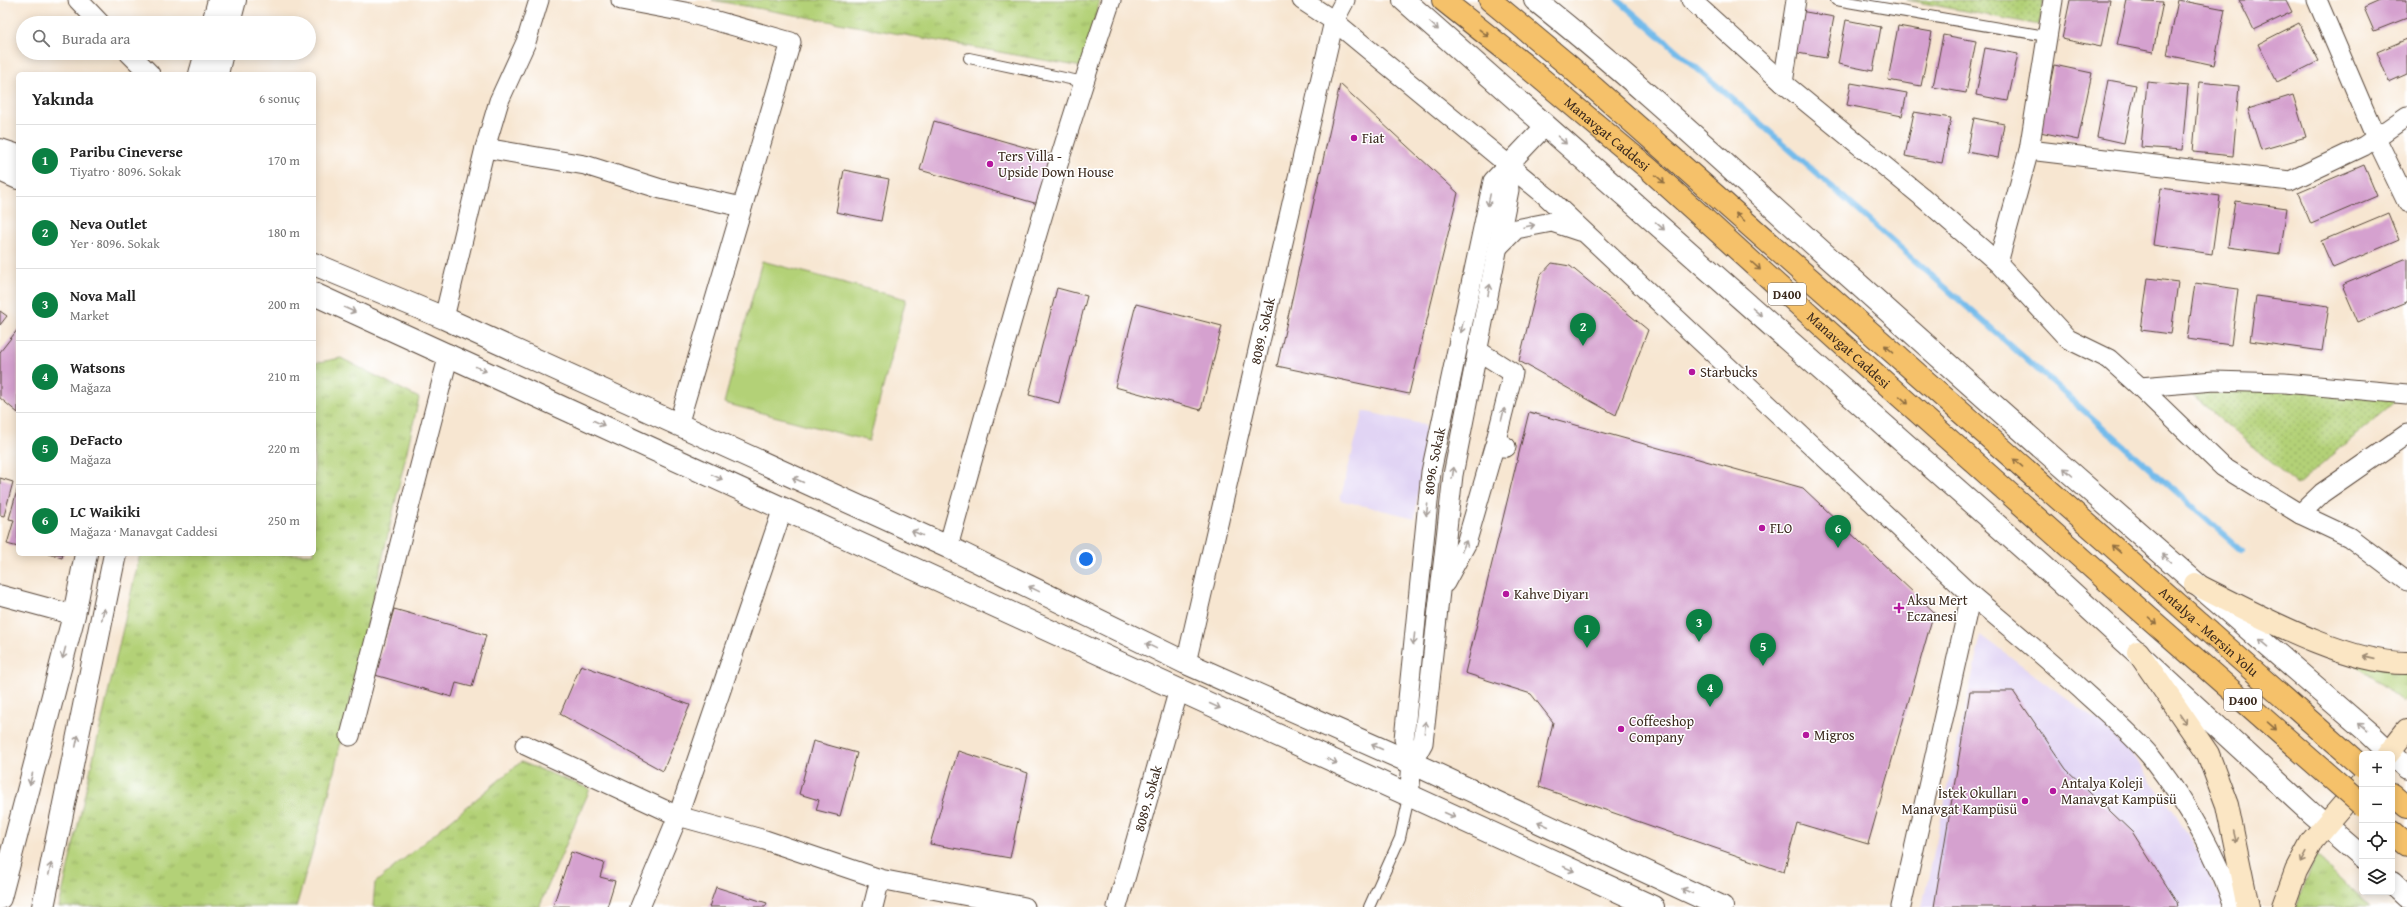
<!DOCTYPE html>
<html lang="tr">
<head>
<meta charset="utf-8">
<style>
  body { margin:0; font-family:"Gentium Book Plus",serif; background:#f2f2f2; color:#222 }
  .controls { position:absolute; right:12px; bottom:12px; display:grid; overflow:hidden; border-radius:6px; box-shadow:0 2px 10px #0003 }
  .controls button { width:36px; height:36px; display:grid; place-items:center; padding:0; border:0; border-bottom:1px solid #e0e0e0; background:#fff; color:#222; font:20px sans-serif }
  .you { position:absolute; left:1086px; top:559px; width:14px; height:14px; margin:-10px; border:3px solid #fff; border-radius:50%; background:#1a73e8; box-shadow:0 0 0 6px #1a73e833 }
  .badge { display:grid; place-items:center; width:26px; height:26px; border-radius:50%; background:#0b8043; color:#fff; font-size:13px; font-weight:700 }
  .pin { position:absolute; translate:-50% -33px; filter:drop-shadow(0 1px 2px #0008) }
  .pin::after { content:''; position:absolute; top:21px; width:14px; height:12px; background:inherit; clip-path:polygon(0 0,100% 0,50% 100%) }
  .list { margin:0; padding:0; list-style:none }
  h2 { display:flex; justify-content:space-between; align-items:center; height:52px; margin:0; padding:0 16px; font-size:17px }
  h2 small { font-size:13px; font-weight:400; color:#767676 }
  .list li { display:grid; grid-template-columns:26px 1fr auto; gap:12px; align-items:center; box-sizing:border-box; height:72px; padding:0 16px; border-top:1px solid #e0e0e0 }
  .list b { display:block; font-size:15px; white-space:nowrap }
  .list p { margin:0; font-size:13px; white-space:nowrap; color:#767676 }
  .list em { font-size:13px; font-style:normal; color:#767676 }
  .icon { flex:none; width:22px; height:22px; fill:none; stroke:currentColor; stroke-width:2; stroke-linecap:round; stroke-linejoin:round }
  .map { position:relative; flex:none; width:2407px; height:907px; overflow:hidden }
  .search { position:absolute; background:#fff; box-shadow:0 2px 10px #0003; left:16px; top:16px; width:300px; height:44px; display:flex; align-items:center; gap:10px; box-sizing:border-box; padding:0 14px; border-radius:22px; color:#767676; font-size:15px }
  .panel { position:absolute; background:#fff; box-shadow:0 2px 10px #0003; left:16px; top:72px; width:300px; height:484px; border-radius:6px }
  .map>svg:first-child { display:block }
  .built { fill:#e1d4f4 }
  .grass { fill:url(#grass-tufts); stroke:#777e4a }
  .park { fill:url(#park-dots); stroke:#777e4a }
  .pitch { fill:#b3d177; stroke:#777e4a }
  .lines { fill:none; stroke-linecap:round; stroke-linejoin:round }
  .stream { stroke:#73bbeb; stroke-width:6 }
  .building { fill:#d5a1cf }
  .service-casing { stroke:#574639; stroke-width:12 }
  .minor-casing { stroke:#574639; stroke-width:21 }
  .tertiary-casing { stroke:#574639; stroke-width:24 }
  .secondary-casing { stroke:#574639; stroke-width:24 }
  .trunk-casing { stroke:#574639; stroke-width:24 }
  .service { stroke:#fff; stroke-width:10 }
  .minor { stroke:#fff; stroke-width:19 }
  .tertiary { stroke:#fff; stroke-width:22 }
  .secondary { stroke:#fbe6c4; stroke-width:22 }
  .trunk { stroke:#f5c16b; stroke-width:22 }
  .trunk-bridge-casing { stroke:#574639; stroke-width:24; stroke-linecap:butt }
  .trunk-bridge { stroke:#f5c16b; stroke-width:22 }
  .oneway { stroke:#a79f9a }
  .oneway2 { stroke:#8f6e41 }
  .oneway3 { stroke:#9b8871 }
  .poi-dot { fill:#b5179e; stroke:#fff; stroke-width:1.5 }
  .labels { text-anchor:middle; stroke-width:3; stroke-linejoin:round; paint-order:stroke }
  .shield { fill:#fff; stroke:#766a62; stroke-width:1 }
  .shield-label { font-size:13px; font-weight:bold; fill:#3b2a1e }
  .street-label { font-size:14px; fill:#3b2a1e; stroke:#fff }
  .poi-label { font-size:14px; fill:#3b2a1e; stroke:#fff; text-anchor:start }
</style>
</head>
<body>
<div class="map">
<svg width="2407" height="907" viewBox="0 0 2407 907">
  <defs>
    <pattern id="grass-tufts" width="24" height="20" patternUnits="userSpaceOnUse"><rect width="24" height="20" fill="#b3d177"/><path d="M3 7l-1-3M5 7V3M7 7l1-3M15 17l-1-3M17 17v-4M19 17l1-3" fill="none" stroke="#93aa61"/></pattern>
    <pattern id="park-dots" width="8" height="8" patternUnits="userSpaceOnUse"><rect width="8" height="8" fill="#b3d177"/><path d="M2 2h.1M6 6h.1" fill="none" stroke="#93aa61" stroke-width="1.8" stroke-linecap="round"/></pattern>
  </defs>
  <rect width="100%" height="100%" fill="#fff"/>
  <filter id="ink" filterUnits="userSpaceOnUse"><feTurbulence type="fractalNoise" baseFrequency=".025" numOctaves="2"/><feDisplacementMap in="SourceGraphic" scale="8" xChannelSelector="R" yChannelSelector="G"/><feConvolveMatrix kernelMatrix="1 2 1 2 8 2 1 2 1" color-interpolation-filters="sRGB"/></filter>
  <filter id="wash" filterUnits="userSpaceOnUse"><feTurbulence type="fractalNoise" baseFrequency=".012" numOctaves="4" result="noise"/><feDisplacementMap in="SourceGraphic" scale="16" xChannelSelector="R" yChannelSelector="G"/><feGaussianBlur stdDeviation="0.9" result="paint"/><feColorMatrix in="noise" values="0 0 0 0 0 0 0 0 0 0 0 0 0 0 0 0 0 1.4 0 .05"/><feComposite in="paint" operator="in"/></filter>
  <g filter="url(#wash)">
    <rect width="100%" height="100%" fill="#f7e6d1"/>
    <path class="built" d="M 1363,411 L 1426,425 L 1415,518 L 1340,500 Z
      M 1981,635 L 2106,728 L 2141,766 L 2177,816 L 2199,854 L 2219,896 L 2221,907 L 1922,907 Z"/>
    <path class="grass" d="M 712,0 L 1100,0 L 1082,67 Z
      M 341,358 L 419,398 L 328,798 L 296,907 L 59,907 L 140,554 L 314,554 L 314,363 Z
      M 2348,659 L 2407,668 L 2407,700 L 2404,702 Z
      M 521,762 L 590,789 L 539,907 L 373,907 L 375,883 Z
      M 2316,856 L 2370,907 L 2296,907 Z"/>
    <path class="park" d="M 1907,0 L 2044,0 L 2039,25 Z
      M 2175,381 L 2400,397 L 2298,485 Z"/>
    <path class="pitch" d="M 762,261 L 906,299 L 869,441 L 724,403 Z"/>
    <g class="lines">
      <path class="stream" d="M 1618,0 L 1744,109 L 2241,550"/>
    </g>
    <g id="blocks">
      <path class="building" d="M 2070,0 L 2110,0 L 2101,47 L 2062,39 Z
        M 2127,0 L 2163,2 L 2153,52 L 2117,45 Z
        M 2178,0 L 2225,9 L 2214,65 L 2167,55 Z
        M 2239,0 L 2286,0 L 2292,12 L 2254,30 Z
        M 2382,0 L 2407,0 L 2407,18 L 2374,31 L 2364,8 Z
        M 1800,11 L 1834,17 L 1826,58 L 1792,52 Z
        M 1846,20 L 1881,27 L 1873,71 L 1838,64 Z
        M 2299,23 L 2319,61 L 2277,82 L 2258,44 Z
        M 1898,26 L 1932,32 L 1921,86 L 1888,80 Z
        M 1943,35 L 1976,41 L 1966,93 L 1933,87 Z
        M 2407,39 L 2407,74 L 2389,82 L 2377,52 Z
        M 1985,48 L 2018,54 L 2008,101 L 1976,95 Z
        M 2054,65 L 2092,73 L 2078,140 L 2040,132 Z
        M 2108,80 L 2136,85 L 2124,143 L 2097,137 Z
        M 2147,82 L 2188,86 L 2182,150 L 2141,147 Z
        M 2199,82 L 2239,86 L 2233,156 L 2193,152 Z
        M 1851,83 L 1907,93 L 1902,116 L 1847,105 Z
        M 1340,84 L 1458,193 L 1409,394 L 1277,366 Z
        M 2293,95 L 2306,137 L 2261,150 L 2248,109 Z
        M 1914,112 L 1951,118 L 1942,163 L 1905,156 Z
        M 1974,118 L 2004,124 L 1998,158 L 1967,152 Z
        M 934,121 L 1059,157 L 1045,206 L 920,170 Z
        M 2364,165 L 2377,196 L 2311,224 L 2298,193 Z
        M 844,170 L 889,179 L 881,221 L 836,212 Z
        M 2161,188 L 2220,196 L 2212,254 L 2153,245 Z
        M 2235,201 L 2287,208 L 2280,254 L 2228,247 Z
        M 2388,213 L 2399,240 L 2333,268 L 2321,241 Z
        M 2407,258 L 2407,302 L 2358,322 L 2342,285 Z
        M 1552,263 L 1570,266 L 1648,330 L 1616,415 L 1519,361 L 1540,276 Z
        M 2148,278 L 2178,282 L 2171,334 L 2141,330 Z
        M 2195,283 L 2238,289 L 2231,345 L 2187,339 Z
        M 1057,288 L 1087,296 L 1059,403 L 1029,395 Z
        M 2256,296 L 2329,306 L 2322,351 L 2250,341 Z
        M 1136,304 L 1222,326 L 1201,410 L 1115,387 Z
        M 0,311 L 7,316 L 0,325 Z
        M 18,329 L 18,413 L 0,398 L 0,352 Z
        M 1529,412 L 1803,488 L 1934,612 L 1868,844 L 1797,823 L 1784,872 L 1539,787 L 1553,722 L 1531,694 L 1465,673 Z
        M 0,478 L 13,482 L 4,516 L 0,515 Z
        M 18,487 L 18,547 L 7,544 L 14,520 L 9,519 Z
        M 48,554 L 63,554 L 62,558 Z
        M 394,609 L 486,635 L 472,687 L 456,683 L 452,697 L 375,675 Z
        M 581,665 L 690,705 L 663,771 L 560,714 Z
        M 1970,691 L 2013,691 L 2066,769 L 2133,833 L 2177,902 L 2178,907 L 1934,907 Z
        M 813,741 L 857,753 L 840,816 L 816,810 L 819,800 L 799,794 Z
        M 958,751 L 1028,773 L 1010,858 L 930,844 Z
        M 571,852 L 604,863 L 600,877 L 615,881 L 607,907 L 553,906 Z
        M 716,887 L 767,903 L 765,907 L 709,907 Z"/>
    </g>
  </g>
  <g filter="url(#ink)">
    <use href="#blocks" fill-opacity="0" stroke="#574639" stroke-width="1"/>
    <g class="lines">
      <g class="service-casing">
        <path id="service" d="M 1836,0 L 2046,36
          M 969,58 L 1084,82
          M 1369,907 L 1400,838 L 1409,797"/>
      </g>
      <g class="minor-casing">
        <g id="minor">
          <path d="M 78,0 L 100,23"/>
          <path d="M 621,0 L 685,12 L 791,42 L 678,425"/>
          <path d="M 1302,0 L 1334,21 L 1546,196 L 1971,595"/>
          <path d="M 1691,0 L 1783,83 L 1921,196 L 1998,263 L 2068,339 L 2109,359 L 2140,387 L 2214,381 L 2284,383 L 2407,394"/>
          <path d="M 2317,0 L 2376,138 L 2407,202"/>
          <path d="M 129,53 L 150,74"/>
          <path d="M 1783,83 L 1796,0"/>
          <path d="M 485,148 L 585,165 L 661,189 L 742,207"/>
          <path d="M 2029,150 L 2290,181 L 2364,146 L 2407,116"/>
          <path d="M 1498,247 L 1516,229 L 1552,222 L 1579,231"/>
          <path d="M 1998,263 L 2029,150 L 2053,0"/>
          <path d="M 444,318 L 485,148 L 499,101 L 526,42 L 539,0"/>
          <path d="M 1477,350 L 1513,373 L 1496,440 L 1506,447"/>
          <path d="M 2140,387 L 2223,467 L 2300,514 L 2349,537 L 2407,581"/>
          <path d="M 2300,514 L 2322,493 L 2407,434"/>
          <path d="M 948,547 C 999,363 1050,180 1111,0"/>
          <path d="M 1445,583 L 1466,544 L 1494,447 L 1506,447"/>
          <path d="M 0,595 L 74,615"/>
          <path id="s1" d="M 1186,663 L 1334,21 L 1345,0"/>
          <path d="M 350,736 L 449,354"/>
          <path d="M 525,745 L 678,816 L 765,840 L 880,879 L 1025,907"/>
          <path id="s2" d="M 1412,763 L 1404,739 L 1431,472 L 1493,181 L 1546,125"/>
          <path d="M 1409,797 L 1412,763 L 1423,743 L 1453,475 L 1509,190 L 1507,168"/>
          <path d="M 640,907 L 678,816 L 783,508"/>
          <path d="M 873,907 L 880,879"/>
          <path id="s3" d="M 1117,907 L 1179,689"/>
          <path d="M 1901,907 L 1971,595 C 2010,628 2049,660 2086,694 C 2108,714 2132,734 2151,757 C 2186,802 2216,853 2234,907"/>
        </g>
      </g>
      <g class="tertiary-casing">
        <path id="tertiary" d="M 1404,0 L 2042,565 L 2311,813 L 2362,857
          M 1535,0 C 1647,89 1751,189 1858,284 C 2027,436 2198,586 2370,734 L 2391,754
          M 213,23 L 219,0
          M 229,23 L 235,0
          M 200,74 L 206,53
          M 217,74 L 222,53
          M 0,150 L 18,156
          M 0,170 L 18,178
          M 314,264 L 444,318 L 948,547 L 1186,663 L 1412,763 L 1722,907
          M 314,294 L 1653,907
          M 2392,755 L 2407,768
          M 2392,883 L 2407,897
          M 0,898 L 74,615 L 86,554
          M 43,907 L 115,554"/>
      </g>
      <g class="secondary-casing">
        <path id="secondary" d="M 2195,584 C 2252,612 2344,664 2407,663
          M 2138,652 L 2208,754 L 2227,805 L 2248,907
          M 2388,754 L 2407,730
          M 2283,907 L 2296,871 L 2312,841 L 2362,783"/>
      </g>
      <g class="trunk-casing">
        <g id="trunk">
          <path id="s4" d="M 1443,0 L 1526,66 L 1649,169 L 1872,371 L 2124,596"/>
          <path id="s5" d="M 1490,0 L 1568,65 L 2362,767"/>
          <path d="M 2392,794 L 2407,807"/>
          <path d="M 2392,832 L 2407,845"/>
        </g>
      </g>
      <use href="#service" class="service"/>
      <use href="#minor" class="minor"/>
      <use href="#tertiary" class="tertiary"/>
      <use href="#secondary" class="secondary"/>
      <use href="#trunk" class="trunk"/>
      <g class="trunk-bridge-casing">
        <path id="trunk-bridge" d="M 2124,596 L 2362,805"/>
      </g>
      <use href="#trunk-bridge" class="trunk-bridge"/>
    </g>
    <defs><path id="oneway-shaft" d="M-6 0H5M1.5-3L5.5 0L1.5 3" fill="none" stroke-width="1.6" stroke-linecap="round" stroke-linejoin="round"/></defs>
    <g class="oneway">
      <use href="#oneway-shaft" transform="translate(1434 26) rotate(42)"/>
      <use href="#oneway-shaft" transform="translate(1562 140) rotate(41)"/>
      <use href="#oneway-shaft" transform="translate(1489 200) rotate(102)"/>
      <use href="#oneway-shaft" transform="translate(1529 226) rotate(-12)"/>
      <use href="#oneway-shaft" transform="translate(1660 226) rotate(41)"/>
      <use href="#oneway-shaft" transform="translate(1489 290) rotate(-79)"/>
      <use href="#oneway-shaft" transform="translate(350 310) rotate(24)"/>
      <use href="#oneway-shaft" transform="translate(1757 312) rotate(41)"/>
      <use href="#oneway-shaft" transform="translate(1462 327) rotate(102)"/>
      <use href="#oneway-shaft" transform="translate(481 369) rotate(25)"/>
      <use href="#oneway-shaft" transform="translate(1503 414) rotate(-76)"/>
      <use href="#oneway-shaft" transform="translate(599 423) rotate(25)"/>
      <use href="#oneway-shaft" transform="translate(2068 472) rotate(-138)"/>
      <use href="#oneway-shaft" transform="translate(1453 473) rotate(-81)"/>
      <use href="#oneway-shaft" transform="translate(717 477) rotate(25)"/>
      <use href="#oneway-shaft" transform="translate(798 480) rotate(-156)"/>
      <use href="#oneway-shaft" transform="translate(1427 510) rotate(96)"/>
      <use href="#oneway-shaft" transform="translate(917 533) rotate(-156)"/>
      <use href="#oneway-shaft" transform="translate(1464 546) rotate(-66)"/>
      <use href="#oneway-shaft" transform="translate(2166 558) rotate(-138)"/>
      <use href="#oneway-shaft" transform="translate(1034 589) rotate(-154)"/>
      <use href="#oneway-shaft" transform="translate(103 614) rotate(-78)"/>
      <use href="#oneway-shaft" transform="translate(1414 639) rotate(96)"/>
      <use href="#oneway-shaft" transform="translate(2264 643) rotate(-140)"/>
      <use href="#oneway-shaft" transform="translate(1151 646) rotate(-154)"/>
      <use href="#oneway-shaft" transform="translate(64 653) rotate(105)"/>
      <use href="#oneway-shaft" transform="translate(1215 706) rotate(25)"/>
      <use href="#oneway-shaft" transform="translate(1425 727) rotate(-84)"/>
      <use href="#oneway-shaft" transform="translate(2363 727) rotate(-140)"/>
      <use href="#oneway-shaft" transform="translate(77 741) rotate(-78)"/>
      <use href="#oneway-shaft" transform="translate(1377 747) rotate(-156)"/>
      <use href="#oneway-shaft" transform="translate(1332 761) rotate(25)"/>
      <use href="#oneway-shaft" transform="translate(31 779) rotate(105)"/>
      <use href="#oneway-shaft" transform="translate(1450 815) rotate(24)"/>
      <use href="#oneway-shaft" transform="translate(1543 824) rotate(-155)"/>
      <use href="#oneway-shaft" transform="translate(50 869) rotate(-78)"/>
      <use href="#oneway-shaft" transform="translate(1569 869) rotate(24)"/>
      <use href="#oneway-shaft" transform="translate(1687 891) rotate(-155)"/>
    </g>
    <g class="oneway2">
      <use href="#oneway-shaft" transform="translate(1484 33) rotate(38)"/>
      <use href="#oneway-shaft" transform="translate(1660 179) rotate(42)"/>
      <use href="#oneway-shaft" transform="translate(1740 217) rotate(-139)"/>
      <use href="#oneway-shaft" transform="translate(1756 266) rotate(42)"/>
      <use href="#oneway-shaft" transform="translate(1889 349) rotate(-139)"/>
      <use href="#oneway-shaft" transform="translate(1904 400) rotate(42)"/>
      <use href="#oneway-shaft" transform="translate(2018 463) rotate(-139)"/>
      <use href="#oneway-shaft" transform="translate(2116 549) rotate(-139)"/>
      <use href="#oneway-shaft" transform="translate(2153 621) rotate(41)"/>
      <use href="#oneway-shaft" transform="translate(2272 726) rotate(41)"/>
    </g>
    <g class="oneway3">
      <use href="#oneway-shaft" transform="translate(2369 657) rotate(-167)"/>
      <use href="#oneway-shaft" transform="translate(2183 719) rotate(55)"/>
      <use href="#oneway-shaft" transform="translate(2235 837) rotate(77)"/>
      <use href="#oneway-shaft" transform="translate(2304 857) rotate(118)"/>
    </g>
  </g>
  <g class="poi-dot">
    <circle cx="1354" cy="138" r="4"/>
    <circle cx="990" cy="164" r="4"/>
    <circle cx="1692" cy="372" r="4"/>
    <circle cx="1762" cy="528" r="4"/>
    <circle cx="1506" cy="594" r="4"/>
    <path d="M1897 602h4v4h4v4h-4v4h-4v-4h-4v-4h4z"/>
    <circle cx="1621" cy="729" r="4"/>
    <circle cx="1806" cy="735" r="4"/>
    <circle cx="2053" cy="791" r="4"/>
    <circle cx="2025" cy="801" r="4"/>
  </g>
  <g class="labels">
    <g class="shield">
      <rect x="1768" y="283" width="38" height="22" rx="3"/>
      <rect x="2224" y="689" width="38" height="22" rx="3"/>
    </g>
    <g class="shield-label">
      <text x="1787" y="299">D400</text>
      <text x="2243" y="705">D400</text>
    </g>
    <g class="street-label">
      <text dy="5" stroke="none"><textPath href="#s4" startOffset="212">Manavgat Caddesi</textPath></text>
      <text dy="5" stroke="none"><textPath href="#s1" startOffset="341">8089. Sokak</textPath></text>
      <text dy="5" stroke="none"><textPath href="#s4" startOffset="536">Manavgat Caddesi</textPath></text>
      <text dy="5" stroke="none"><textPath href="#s2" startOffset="305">8096. Sokak</textPath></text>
      <text dy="5" stroke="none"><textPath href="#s5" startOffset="957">Antalya - Mersin Yolu</textPath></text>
      <text dy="5" stroke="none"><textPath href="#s3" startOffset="113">8089. Sokak</textPath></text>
    </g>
    <g class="poi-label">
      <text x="1362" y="143">Fiat</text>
      <text x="998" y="161">Ters Villa -<tspan x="998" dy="16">Upside Down House</tspan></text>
      <text x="1700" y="377">Starbucks</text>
      <text x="1770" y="533">FLO</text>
      <text x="1514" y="599">Kahve Diyarı</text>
      <text x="1907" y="605">Aksu Mert<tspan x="1907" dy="16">Eczanesi</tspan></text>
      <text x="1629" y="726">Coffeeshop<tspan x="1629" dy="16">Company</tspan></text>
      <text x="1814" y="740">Migros</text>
      <text x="2061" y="788">Antalya Koleji<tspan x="2061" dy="16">Manavgat Kampüsü</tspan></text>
      <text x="2017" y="798" text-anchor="end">İstek Okulları<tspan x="2017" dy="16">Manavgat Kampüsü</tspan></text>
    </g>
  </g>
</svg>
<div class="controls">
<button>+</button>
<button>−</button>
<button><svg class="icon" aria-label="locate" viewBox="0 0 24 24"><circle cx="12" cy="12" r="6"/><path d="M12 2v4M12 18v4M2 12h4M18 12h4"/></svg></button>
<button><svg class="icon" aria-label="layers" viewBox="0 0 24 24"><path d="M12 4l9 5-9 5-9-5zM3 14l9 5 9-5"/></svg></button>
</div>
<div class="you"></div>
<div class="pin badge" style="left:1587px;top:648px">1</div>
<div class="pin badge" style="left:1583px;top:346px">2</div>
<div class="pin badge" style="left:1699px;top:642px">3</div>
<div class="pin badge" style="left:1710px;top:707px">4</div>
<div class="pin badge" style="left:1763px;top:666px">5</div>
<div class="pin badge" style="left:1838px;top:548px">6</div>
<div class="search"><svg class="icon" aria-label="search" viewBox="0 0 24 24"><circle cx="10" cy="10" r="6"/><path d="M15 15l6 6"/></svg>Burada ara</div>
<section class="panel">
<h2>Yakında<small>6 sonuç</small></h2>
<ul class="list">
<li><span class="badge">1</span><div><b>Paribu Cineverse</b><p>Tiyatro · 8096. Sokak</p></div><em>170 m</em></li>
<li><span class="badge">2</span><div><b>Neva Outlet</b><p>Yer · 8096. Sokak</p></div><em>180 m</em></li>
<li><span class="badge">3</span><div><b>Nova Mall</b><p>Market</p></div><em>200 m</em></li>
<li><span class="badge">4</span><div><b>Watsons</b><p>Mağaza</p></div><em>210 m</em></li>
<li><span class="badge">5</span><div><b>DeFacto</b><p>Mağaza</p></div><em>220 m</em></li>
<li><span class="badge">6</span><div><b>LC Waikiki</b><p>Mağaza · Manavgat Caddesi</p></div><em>250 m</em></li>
</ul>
</section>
</div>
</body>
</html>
